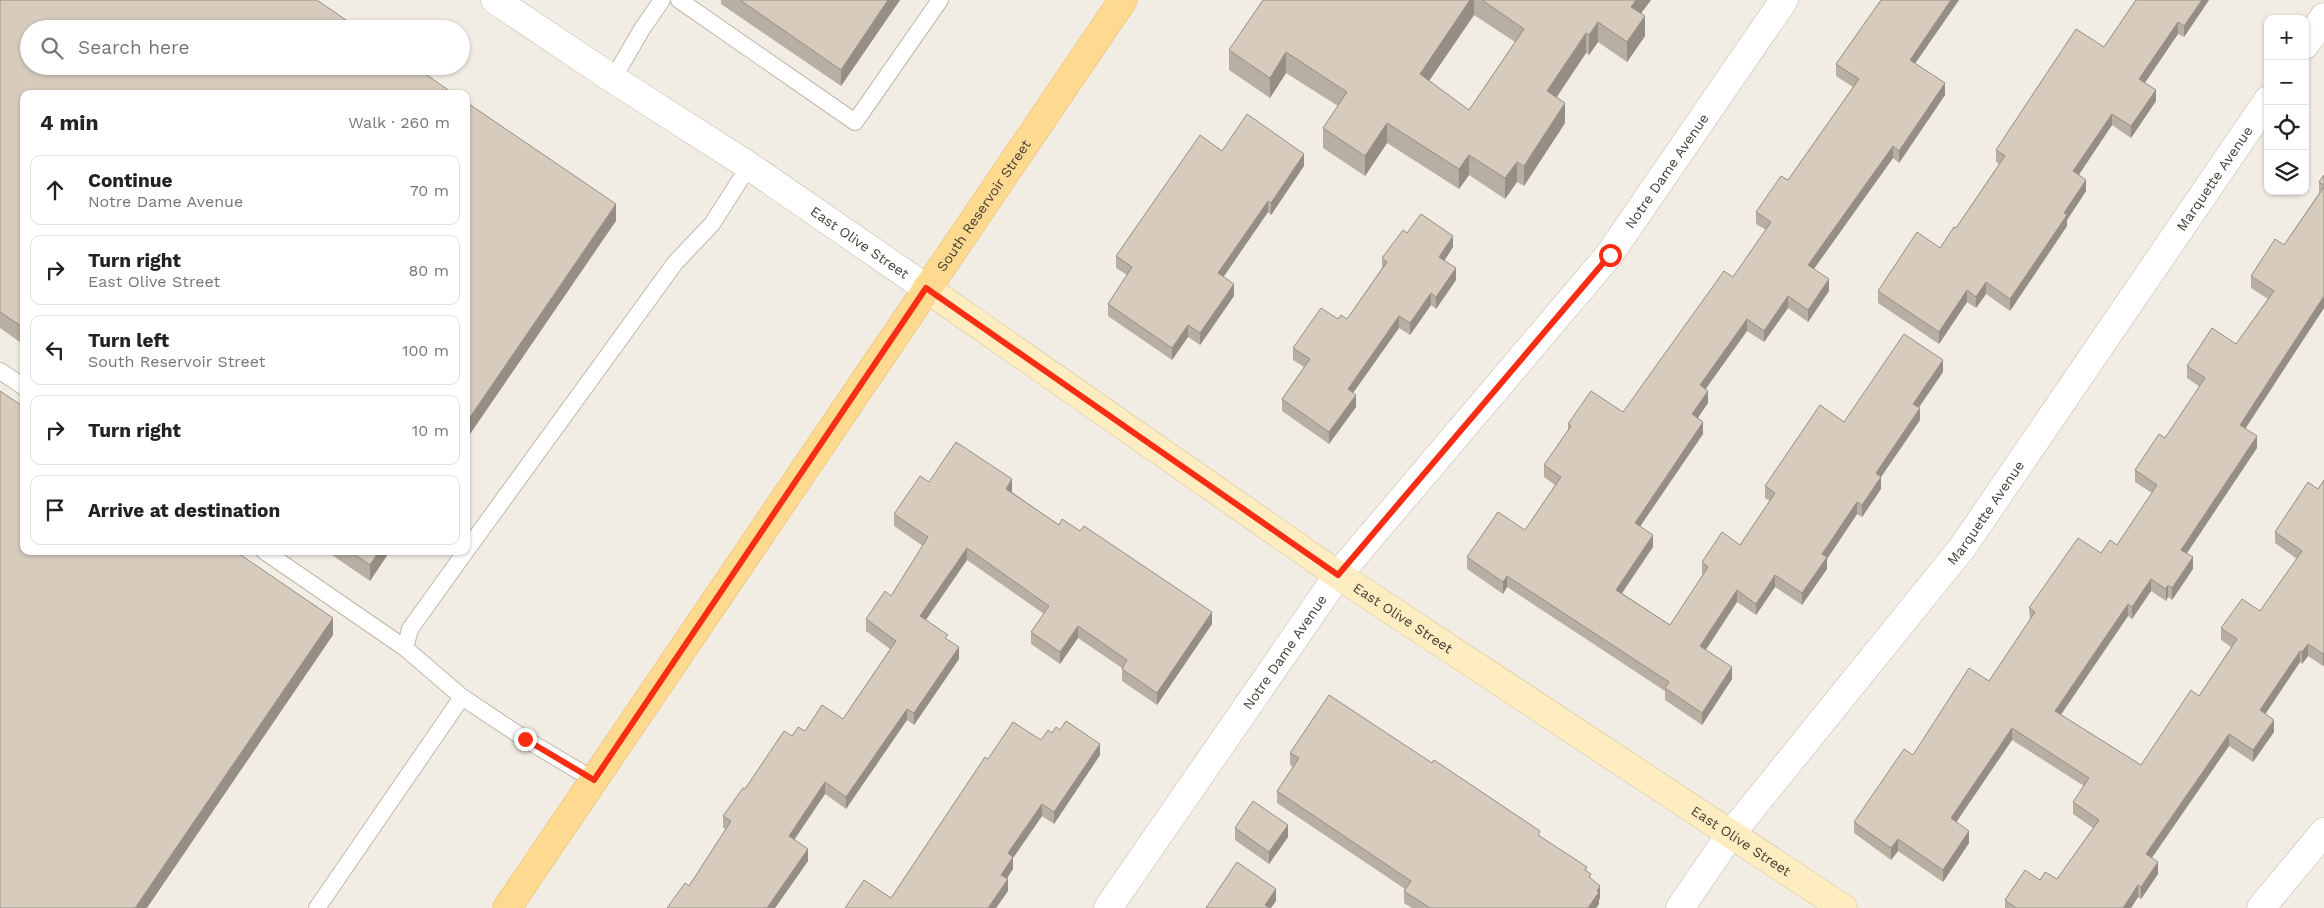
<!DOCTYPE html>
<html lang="en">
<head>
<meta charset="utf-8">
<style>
  body { margin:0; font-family:"Work Sans",sans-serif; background:#f6f6f6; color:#222 }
  .controls { position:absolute; right:15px; top:15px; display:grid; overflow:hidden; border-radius:10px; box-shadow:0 1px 4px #0004 }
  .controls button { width:45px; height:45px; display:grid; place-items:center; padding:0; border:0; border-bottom:1px solid #e0e0e0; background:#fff; color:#222; font:25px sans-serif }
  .stop { position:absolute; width:15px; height:15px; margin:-11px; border:4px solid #f92d13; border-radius:50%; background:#fff }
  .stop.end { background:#f92d13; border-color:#fff; box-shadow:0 1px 5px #0008 }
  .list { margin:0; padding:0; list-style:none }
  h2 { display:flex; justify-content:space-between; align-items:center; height:65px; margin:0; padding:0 20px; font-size:21px }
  h2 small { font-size:16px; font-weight:400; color:#767676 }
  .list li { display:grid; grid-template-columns:32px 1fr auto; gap:15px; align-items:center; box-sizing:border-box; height:70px; margin:0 10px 10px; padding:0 10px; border:1px solid #e0e0e0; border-radius:10px }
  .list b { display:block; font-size:19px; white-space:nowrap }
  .list p { margin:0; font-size:16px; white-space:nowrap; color:#767676 }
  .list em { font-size:16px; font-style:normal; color:#767676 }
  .icon { flex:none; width:28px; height:28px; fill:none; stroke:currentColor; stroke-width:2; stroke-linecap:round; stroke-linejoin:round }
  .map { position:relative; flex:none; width:2324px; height:908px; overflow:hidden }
  .search { position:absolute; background:#fff; box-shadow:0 1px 4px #0004; left:20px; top:20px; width:450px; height:55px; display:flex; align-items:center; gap:12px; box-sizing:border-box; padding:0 18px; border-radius:28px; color:#767676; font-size:19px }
  .panel { position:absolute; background:#fff; box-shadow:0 1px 4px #0004; left:20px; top:90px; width:450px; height:465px; border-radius:10px }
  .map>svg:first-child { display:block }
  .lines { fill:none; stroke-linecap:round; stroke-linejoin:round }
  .lane-casing { stroke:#c0b7a9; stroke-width:18 }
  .street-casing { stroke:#c0b7a9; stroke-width:29 }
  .secondary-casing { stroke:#d2bf93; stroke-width:29 }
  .primary-casing { stroke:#e3b761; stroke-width:29 }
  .lane { stroke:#fff; stroke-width:16 }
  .street { stroke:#fff; stroke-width:28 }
  .secondary { stroke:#feedc1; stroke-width:28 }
  .primary { stroke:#feda91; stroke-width:28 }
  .wall { fill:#b8afa2; fill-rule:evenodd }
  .shaded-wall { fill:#968e84 }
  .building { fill:#d6cbbc; stroke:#968e84 }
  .route { stroke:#f92d13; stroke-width:6 }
  .labels { text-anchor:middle; stroke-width:4; stroke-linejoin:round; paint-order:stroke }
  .street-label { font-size:14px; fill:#443d34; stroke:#fff }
</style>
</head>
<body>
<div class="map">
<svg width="2324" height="908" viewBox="0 0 2324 908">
  <rect width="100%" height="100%" fill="#f2ede4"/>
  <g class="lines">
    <g class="lane-casing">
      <path id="lane" d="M 679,0 L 855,122 L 940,0
        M 613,79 L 642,29 L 662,0
        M 0,371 L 24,387
        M 264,551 L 405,648
        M 466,551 L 675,263 L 712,224 L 749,166
        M 466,551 L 410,629 L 405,648 L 462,697 L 525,739 L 594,780
        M 317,908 L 462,697"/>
    </g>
    <g class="street-casing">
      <g id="street">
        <path id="s1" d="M 495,0 L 613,79 L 749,166 L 926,288"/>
        <path d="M 2305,45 L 2324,17"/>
        <path id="s2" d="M 1108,908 L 1338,575 L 1609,255 L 1784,0"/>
        <path id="s3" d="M 1680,908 L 1730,835 L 1962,548 L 2268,100"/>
        <path d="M 2261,908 L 2324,832"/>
      </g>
    </g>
    <g class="secondary-casing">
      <g id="secondary">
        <path id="s4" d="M 926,288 L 1338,575 L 1843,908"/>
      </g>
    </g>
    <g class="primary-casing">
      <g id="primary">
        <path id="s5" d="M 507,908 L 1123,0"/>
      </g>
    </g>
    <use href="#lane" class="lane"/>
    <use href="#street" class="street"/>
    <use href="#secondary" class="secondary"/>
    <use href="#primary" class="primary"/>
  </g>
  <path class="wall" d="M 0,0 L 24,94 L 24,345 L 0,328 Z
    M 721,0 L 900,0 L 841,86 L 721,4 Z
    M 1263,0 L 1651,0 L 1641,13 L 1645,36 L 1627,62 L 1598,42 L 1589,55 L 1586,53 L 1557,97 L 1565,123 L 1524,186 L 1517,182 L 1505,199 L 1469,175 L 1459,189 L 1387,143 L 1365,176 L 1323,148 L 1323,128 L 1338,106 L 1286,73 L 1270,98 L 1229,70 L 1229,50 ZM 1474,15 L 1515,42 L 1469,110 L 1429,81 Z
    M 1881,0 L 1959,0 L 1915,63 L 1945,95 L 1899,163 L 1893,158 L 1814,269 L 1829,291 L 1808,322 L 1788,308 L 1764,342 L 1747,331 L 1705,389 L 1708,403 L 1698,418 L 1703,434 L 1640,526 L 1653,547 L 1622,593 L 1670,625 L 1703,575 L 1702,574 L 1702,562 L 1740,545 L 1770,501 L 1765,498 L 1765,486 L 1844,422 L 1943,372 L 1919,407 L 1920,420 L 1881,477 L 1881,489 L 1862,517 L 1857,514 L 1827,559 L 1827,569 L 1802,605 L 1775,587 L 1756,615 L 1737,602 L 1706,650 L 1732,679 L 1702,725 L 1665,700 L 1665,691 L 1507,587 L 1503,594 L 1467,569 L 1467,557 L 1525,530 L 1555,485 L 1544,477 L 1544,465 L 1568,430 L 1568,424 L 1623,412 L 1733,277 L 1766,230 L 1756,224 L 1756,212 L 1788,180 L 1853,87 L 1836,76 L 1836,64 Z
    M 2136,0 L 2209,0 L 2184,37 L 2178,34 L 2145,83 L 2156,101 L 2131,138 L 2112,125 L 2079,175 L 2086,191 L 2067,220 L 2067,226 L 2010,311 L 1986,294 L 1976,308 L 1967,302 L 1939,344 L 1878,303 L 1878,291 L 1940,248 L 1956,228 L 1999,164 L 1996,162 L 1996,150 L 2104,47 Z
    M 1222,151 L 1304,166 L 1271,215 L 1268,212 L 1223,277 L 1234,296 L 1200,345 L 1188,337 L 1172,360 L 1108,316 L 1108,304 L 1127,275 L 1116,268 L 1116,256 Z
    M 2324,175 L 2324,308 L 2245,428 L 2257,448 L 2187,553 L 2193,569 L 2172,600 L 2168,597 L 2166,601 L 2151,591 L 2132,619 L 2128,616 L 2061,715 L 2141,765 L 2199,696 L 2231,647 L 2221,640 L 2221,628 L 2260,611 L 2297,559 L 2275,543 L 2275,532 L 2318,489 L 2324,480 L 2324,665 L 2323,666 L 2308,656 L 2302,664 L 2300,662 L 2265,714 L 2274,732 L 2253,762 L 2229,746 L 2152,858 L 2158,874 L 2141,899 L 2138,897 L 2131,908 L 2005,908 L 2005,900 L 2040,880 L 2057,879 L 2093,828 L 2073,814 L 2073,802 L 2084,786 L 2012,740 L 1956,822 L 1969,843 L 1943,882 L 1898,851 L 1891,860 L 1854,833 L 1854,822 L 1913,755 L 1989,681 L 2030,620 L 2029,608 L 2101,553 L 2117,545 L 2152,493 L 2135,482 L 2135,470 L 2165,438 L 2200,387 L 2187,378 L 2187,366 L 2236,344 L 2268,299 L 2251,288 L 2251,276 L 2284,245 L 2319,193 L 2319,182 Z
    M 1407,233 L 1453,247 L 1444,261 L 1456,280 L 1436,309 L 1431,305 L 1410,335 L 1399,328 L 1353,393 L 1356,407 L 1329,444 L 1282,411 L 1282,399 L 1304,367 L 1293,360 L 1293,348 L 1338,319 L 1347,319 L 1382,268 L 1382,258 Z
    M 929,482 L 1012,491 L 1012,492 L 1059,525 L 1212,624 L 1157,705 L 1122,681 L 1122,668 L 1078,638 L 1060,664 L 1031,644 L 1031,632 L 1044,614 L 967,560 L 926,620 L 948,640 L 959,659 L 914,725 L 907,720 L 846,809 L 825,794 L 795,839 L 808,861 L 775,908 L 667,908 L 689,886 L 726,829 L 723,828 L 723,816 L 745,789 L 792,736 L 843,719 L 890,649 L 866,631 L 866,619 L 891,596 L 923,546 L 894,526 L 894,514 Z
    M 326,551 L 390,551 L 370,581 Z
    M 1052,733 L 1100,755 L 1054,824 L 1042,816 L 1013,858 L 1013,869 L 1007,878 L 1008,891 L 996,908 L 845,908 L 891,898 L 988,759 L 1041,740 Z
    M 1290,753 L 1540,836 L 1587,871 L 1600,898 L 1599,900 L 1599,904 L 1596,908 L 1412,908 L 1404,903 L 1404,891 L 1405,889 L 1277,803 L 1277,791 L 1293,767 L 1290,765 Z
    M 1235,828 L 1288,837 L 1269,864 L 1235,840 Z"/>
  <path class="shaded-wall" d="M 888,0 L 900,0 L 841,86 L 841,70 Z
    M 1470,0 L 1474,0 L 1474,15 L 1420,94 L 1420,74 Z
    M 1636,0 L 1651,0 L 1631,27 L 1631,7 Z
    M 1951,0 L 1959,0 L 1910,71 L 1910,60 Z
    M 2202,0 L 2209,0 L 2184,37 L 2184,26 Z
    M 1645,16 L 1645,36 L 1627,62 L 1627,42 Z
    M 1598,22 L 1598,42 L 1589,55 L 1589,35 Z
    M 2178,22 L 2178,34 L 2139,91 L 2139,79 Z
    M 1586,33 L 1586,53 L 1547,111 L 1547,91 Z
    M 1286,52 L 1286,73 L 1270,98 L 1270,78 Z
    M 1945,83 L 1945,95 L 1899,163 L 1899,151 Z
    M 2156,90 L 2156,101 L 2131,138 L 2131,126 Z
    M 1565,103 L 1565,123 L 1524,186 L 1524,166 Z
    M 2112,114 L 2112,125 L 2073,183 L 2073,171 Z
    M 1387,123 L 1387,143 L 1365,176 L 1365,156 Z
    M 1893,146 L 1893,158 L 1808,277 L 1808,265 Z
    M 1304,154 L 1304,166 L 1271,215 L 1271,203 Z
    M 1469,155 L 1469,175 L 1459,189 L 1459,169 Z
    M 1517,162 L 1517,182 L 1505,199 L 1505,178 Z
    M 2086,180 L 2086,191 L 2067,220 L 2067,226 L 2010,311 L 2010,299 L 2064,213 Z
    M 1268,201 L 1268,212 L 1218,285 L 1218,273 Z
    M 616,204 L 616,221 L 466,440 L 466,423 Z
    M 1453,236 L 1453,247 L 1439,269 L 1439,257 Z
    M 1456,268 L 1456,280 L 1436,309 L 1436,297 Z
    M 1829,279 L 1829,291 L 1808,322 L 1808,310 Z
    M 1986,282 L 1986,294 L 1976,308 L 1976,297 Z
    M 1234,284 L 1234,296 L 1200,345 L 1200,333 Z
    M 1967,290 L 1967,302 L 1939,344 L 1939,332 Z
    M 1431,293 L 1431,305 L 1410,335 L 1410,323 Z
    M 1788,296 L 1788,308 L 1764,342 L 1764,331 Z
    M 2324,296 L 2324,308 L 2240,437 L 2240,425 Z
    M 1399,316 L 1399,328 L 1348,400 L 1348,389 Z
    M 1747,319 L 1747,331 L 1700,397 L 1700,385 Z
    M 1188,325 L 1188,337 L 1172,360 L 1172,348 Z
    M 1943,360 L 1943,372 L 1913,416 L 1913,404 Z
    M 1708,391 L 1708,403 L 1692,426 L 1692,414 Z
    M 1356,395 L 1356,407 L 1329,444 L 1329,432 Z
    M 1920,408 L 1920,420 L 1881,477 L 1881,489 L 1862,517 L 1862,505 L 1876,473 Z
    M 1703,422 L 1703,434 L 1635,534 L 1635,523 Z
    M 2257,436 L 2257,448 L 2181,562 L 2181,550 Z
    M 1012,479 L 1012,491 L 1006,500 L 1006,489 Z
    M 1857,502 L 1857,514 L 1827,559 L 1827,569 L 1802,605 L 1802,593 L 1822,554 Z
    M 1653,535 L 1653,547 L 1616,602 L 1616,590 Z
    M 967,548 L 967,560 L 920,628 L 920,616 Z
    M 379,551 L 390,551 L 370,581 L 370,565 Z
    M 2193,557 L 2193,569 L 2172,600 L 2172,588 Z
    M 1775,575 L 1775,587 L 1756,615 L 1756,604 Z
    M 1507,576 L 1507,587 L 1503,594 L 1503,582 Z
    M 2151,579 L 2151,591 L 2132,619 L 2132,607 Z
    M 2168,585 L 2168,597 L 2166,601 L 2166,589 Z
    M 1737,590 L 1737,602 L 1700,658 L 1700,646 Z
    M 2128,604 L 2128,616 L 2055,723 L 2055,711 Z
    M 1212,612 L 1212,624 L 1157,705 L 1157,693 Z
    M 333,618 L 333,635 L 147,908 L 135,908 Z
    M 1078,626 L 1078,638 L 1060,664 L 1060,652 Z
    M 2308,644 L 2308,656 L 2302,664 L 2302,652 Z
    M 959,647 L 959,659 L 914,725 L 914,713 Z
    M 2300,651 L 2300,662 L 2260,722 L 2260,710 Z
    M 2324,653 L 2324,665 L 2323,666 L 2323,654 Z
    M 1732,667 L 1732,679 L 1702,725 L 1702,713 Z
    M 907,709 L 907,720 L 846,809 L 846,797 Z
    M 2274,720 L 2274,732 L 2253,762 L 2253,750 Z
    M 2012,728 L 2012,740 L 1951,830 L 1951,818 Z
    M 2229,734 L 2229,746 L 2146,866 L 2146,854 Z
    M 1100,744 L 1100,755 L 1054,824 L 1054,812 Z
    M 825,782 L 825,794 L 789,847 L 789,836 Z
    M 1042,804 L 1042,816 L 1013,858 L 1013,869 L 1001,887 L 1001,875 L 1008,853 Z
    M 1288,825 L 1288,837 L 1269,864 L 1269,852 Z
    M 1969,831 L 1969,843 L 1943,882 L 1943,870 Z
    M 1898,839 L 1898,851 L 1891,860 L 1891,848 Z
    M 808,849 L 808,861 L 775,908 L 767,908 Z
    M 2158,862 L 2158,874 L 2141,899 L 2141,887 Z
    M 1008,879 L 1008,891 L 996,908 L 988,908 Z
    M 2138,885 L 2138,897 L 2131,908 L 2123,908 Z
    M 1600,886 L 1600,898 L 1599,900 L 1599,904 L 1596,908 L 1588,908 Z
    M 1276,889 L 1276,901 L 1271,908 L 1265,908 L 1265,905 Z"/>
  <path class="building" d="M 0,0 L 317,0 L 359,29 L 29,29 L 29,66 L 414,66 L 454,94 L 24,94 L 24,328 L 0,312 Z
    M 740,0 L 888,0 L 841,70 Z
    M 1263,0 L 1470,0 L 1420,74 L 1469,110 L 1524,29 L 1482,0 L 1636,0 L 1631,7 L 1645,16 L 1627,42 L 1598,22 L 1589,35 L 1586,33 L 1547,91 L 1565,103 L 1524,166 L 1517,162 L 1505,178 L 1469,155 L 1459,169 L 1387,123 L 1365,156 L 1323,128 L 1347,92 L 1286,52 L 1270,78 L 1229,50 Z
    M 1881,0 L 1951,0 L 1910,60 L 1945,83 L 1899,151 L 1893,146 L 1808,265 L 1829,279 L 1808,310 L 1788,296 L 1764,331 L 1747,319 L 1700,385 L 1708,391 L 1692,414 L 1703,422 L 1635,523 L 1653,535 L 1616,590 L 1670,625 L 1708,567 L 1702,562 L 1722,532 L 1740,545 L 1775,493 L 1765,486 L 1820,405 L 1844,422 L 1904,334 L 1943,360 L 1913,404 L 1920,408 L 1876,473 L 1881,477 L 1862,505 L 1857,502 L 1822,554 L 1827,557 L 1802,593 L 1775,575 L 1756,604 L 1737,590 L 1700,646 L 1732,667 L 1702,713 L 1665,688 L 1669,682 L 1507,576 L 1503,582 L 1467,557 L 1498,512 L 1525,530 L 1561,477 L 1544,465 L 1571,426 L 1568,424 L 1591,391 L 1623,412 L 1724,271 L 1733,277 L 1771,222 L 1756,212 L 1781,176 L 1788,180 L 1859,79 L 1836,64 Z
    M 2136,0 L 2202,0 L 2184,26 L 2178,22 L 2139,79 L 2156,90 L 2131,126 L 2112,114 L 2073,171 L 2086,180 L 2064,213 L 2067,215 L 2010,299 L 1986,282 L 1976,297 L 1967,290 L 1939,332 L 1878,291 L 1917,232 L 1940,248 L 1954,227 L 1956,228 L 2005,156 L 1996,150 L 2076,29 L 2104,47 Z
    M 466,102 L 616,204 L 466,423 Z
    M 1247,114 L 1304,154 L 1271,203 L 1268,201 L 1218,273 L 1234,284 L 1200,333 L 1188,325 L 1172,348 L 1108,304 L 1132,267 L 1116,256 L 1200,135 L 1222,151 Z
    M 2324,175 L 2324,185 L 2319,182 Z
    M 2324,187 L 2324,296 L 2240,425 L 2257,436 L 2181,550 L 2193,557 L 2172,588 L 2168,585 L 2166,589 L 2151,579 L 2132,607 L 2128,604 L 2055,711 L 2141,765 L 2191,690 L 2199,696 L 2237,639 L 2221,628 L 2242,599 L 2260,611 L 2302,551 L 2275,532 L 2308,482 L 2318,489 L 2324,480 L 2324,653 L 2323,654 L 2308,644 L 2302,652 L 2300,651 L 2260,710 L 2274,720 L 2253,750 L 2229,734 L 2146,854 L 2158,862 L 2141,887 L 2138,885 L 2123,908 L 2016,908 L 2005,900 L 2025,870 L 2040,880 L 2045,872 L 2057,879 L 2099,820 L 2073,802 L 2089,778 L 2012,728 L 1951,818 L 1969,831 L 1943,870 L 1898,839 L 1891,848 L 1854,822 L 1904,749 L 1913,755 L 1969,668 L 1989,681 L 2035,612 L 2029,608 L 2078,538 L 2101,553 L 2110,540 L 2117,545 L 2157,485 L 2135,470 L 2159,434 L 2165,438 L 2205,378 L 2187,366 L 2212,328 L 2236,344 L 2274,291 L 2251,276 L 2275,239 L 2284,245 Z
    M 1421,214 L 1453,236 L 1439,257 L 1456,268 L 1436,297 L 1431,293 L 1410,323 L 1399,316 L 1348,389 L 1356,395 L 1329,432 L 1282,399 L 1310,359 L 1293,348 L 1321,308 L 1338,319 L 1341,315 L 1347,319 L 1387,262 L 1382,258 L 1403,230 L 1407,233 Z
    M 0,391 L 24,407 L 24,551 L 235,551 L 333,618 L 135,908 L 0,908 Z
    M 956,442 L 1012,479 L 1006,489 L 1059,525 L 1062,519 L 1080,531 L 1084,526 L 1212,612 L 1157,693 L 1122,669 L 1127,660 L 1078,626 L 1060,652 L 1031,632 L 1049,606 L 967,548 L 920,616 L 948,635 L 945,638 L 959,647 L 914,713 L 907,709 L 846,797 L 825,782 L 789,836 L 808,849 L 767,908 L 667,908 L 685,883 L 689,886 L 731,821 L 723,816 L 743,788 L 745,789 L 784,731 L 792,736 L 798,727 L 805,731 L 822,705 L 843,719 L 896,641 L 866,619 L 885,591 L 891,596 L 928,537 L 894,514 L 920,476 L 929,482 Z
    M 350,551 L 379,551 L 370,565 Z
    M 1329,695 L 1432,763 L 1434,760 L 1540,831 L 1538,835 L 1587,867 L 1585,870 L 1591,874 L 1589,877 L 1600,886 L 1597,891 L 1599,892 L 1588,908 L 1430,908 L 1404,891 L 1411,881 L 1277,791 L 1299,758 L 1290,753 Z
    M 1066,721 L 1100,744 L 1054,812 L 1042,804 L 1008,853 L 1013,857 L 1001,875 L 1008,879 L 988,908 L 845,908 L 864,880 L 891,898 L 985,757 L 988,759 L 1013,722 L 1041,740 L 1048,730 L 1052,733 L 1056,727 L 1060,730 Z
    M 1253,801 L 1288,825 L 1269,852 L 1235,828 Z
    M 1237,862 L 1276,889 L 1265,905 L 1270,908 L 1206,908 Z"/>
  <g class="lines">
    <path class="route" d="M 525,739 L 594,780 L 926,288 L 1338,575 L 1610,255"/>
  </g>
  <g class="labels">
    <g class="street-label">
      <text dy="5" stroke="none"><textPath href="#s2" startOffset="926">Notre Dame Avenue</textPath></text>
      <text dy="5" stroke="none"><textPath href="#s3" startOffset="905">Marquette Avenue</textPath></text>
      <text dy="5" stroke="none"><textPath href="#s5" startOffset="849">South Reservoir Street</textPath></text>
      <text dy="5" stroke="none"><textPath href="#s1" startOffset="438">East Olive Street</textPath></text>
      <text dy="5" stroke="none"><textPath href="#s3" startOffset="500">Marquette Avenue</textPath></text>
      <text dy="5" stroke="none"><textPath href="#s4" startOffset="580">East Olive Street</textPath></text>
      <text dy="5" stroke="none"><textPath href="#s2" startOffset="311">Notre Dame Avenue</textPath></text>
      <text dy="5" stroke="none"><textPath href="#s4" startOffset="985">East Olive Street</textPath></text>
    </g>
  </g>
</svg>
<div class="controls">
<button>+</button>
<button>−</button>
<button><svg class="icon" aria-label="locate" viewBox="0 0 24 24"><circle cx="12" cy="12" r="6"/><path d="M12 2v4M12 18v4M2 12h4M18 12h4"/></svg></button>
<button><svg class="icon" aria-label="layers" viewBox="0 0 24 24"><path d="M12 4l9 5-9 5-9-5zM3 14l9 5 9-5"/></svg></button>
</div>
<div class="stop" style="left:1610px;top:255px"></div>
<div class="stop end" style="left:525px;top:739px"></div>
<div class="search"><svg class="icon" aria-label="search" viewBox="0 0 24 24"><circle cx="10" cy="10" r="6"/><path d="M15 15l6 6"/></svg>Search here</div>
<section class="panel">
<h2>4 min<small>Walk · 260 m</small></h2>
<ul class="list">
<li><svg class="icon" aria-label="ahead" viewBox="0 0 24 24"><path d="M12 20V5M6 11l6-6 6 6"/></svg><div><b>Continue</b><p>Notre Dame Avenue</p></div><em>70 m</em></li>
<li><svg class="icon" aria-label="right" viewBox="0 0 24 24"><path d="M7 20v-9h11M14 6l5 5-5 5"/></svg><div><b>Turn right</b><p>East Olive Street</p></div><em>80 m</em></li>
<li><svg class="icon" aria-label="left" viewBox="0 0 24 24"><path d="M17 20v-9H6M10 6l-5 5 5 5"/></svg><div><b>Turn left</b><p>South Reservoir Street</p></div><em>100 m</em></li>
<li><svg class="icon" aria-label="right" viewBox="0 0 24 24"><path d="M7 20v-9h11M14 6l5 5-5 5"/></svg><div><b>Turn right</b></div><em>10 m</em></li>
<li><svg class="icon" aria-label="arrive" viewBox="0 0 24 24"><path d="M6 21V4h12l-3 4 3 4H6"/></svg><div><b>Arrive at destination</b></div></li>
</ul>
</section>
</div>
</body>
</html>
